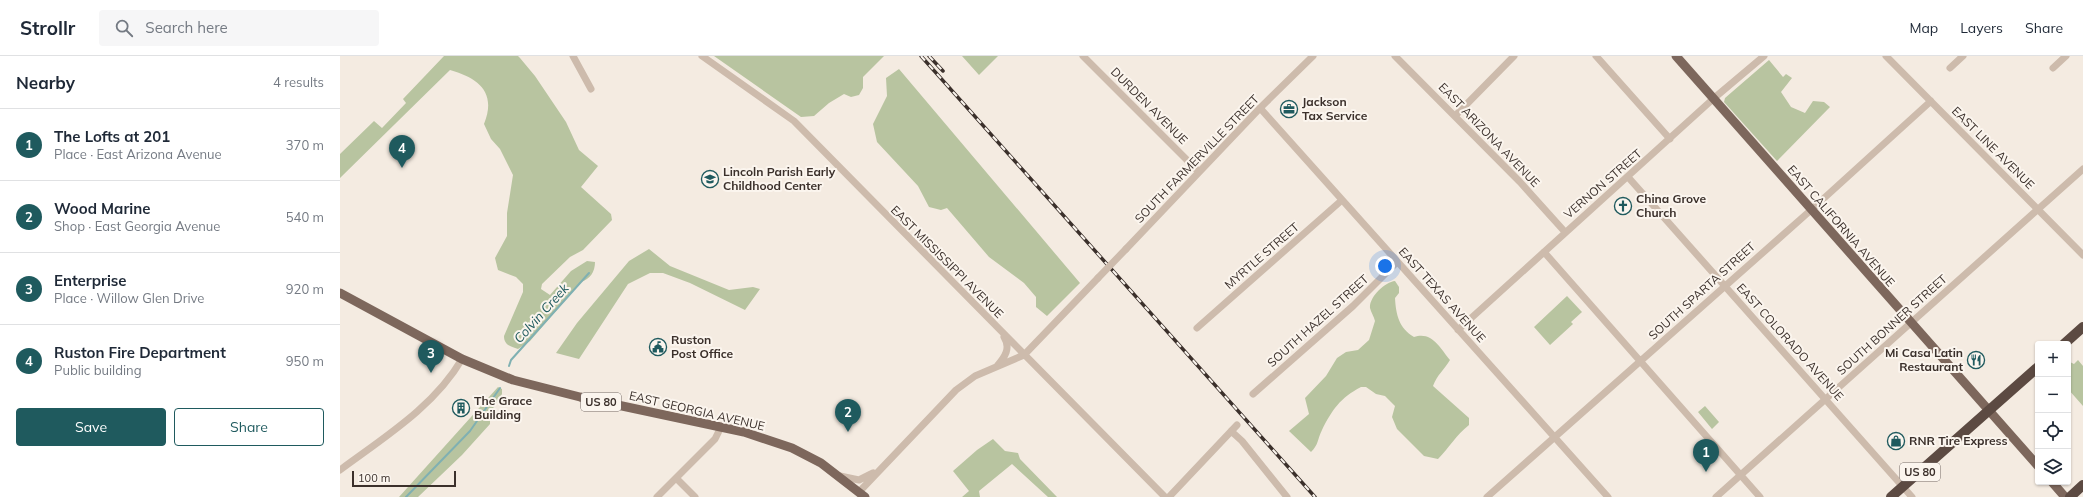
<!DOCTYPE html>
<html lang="en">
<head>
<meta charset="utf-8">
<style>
  body { margin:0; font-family:Mulish,sans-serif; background:#f6f6f7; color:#1f2937 }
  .controls { position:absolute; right:12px; bottom:12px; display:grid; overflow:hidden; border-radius:4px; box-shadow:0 1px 3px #0004 }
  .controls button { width:36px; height:36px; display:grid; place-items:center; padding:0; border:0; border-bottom:1px solid #e0e1e3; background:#fff; color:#1f2937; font:20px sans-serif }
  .scale { position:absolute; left:12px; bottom:10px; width:104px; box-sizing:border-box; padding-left:4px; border:2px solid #3b302b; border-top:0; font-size:11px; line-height:14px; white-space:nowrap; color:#3b302b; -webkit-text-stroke:3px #fbf5ee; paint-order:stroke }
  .you { position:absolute; left:1045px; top:210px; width:14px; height:14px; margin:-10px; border:3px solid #fff; border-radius:50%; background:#1a73e8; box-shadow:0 0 0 6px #1a73e833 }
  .badge { display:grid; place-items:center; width:26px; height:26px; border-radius:50%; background:#1f5a5e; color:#fff; font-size:13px; font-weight:700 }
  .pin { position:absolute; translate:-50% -33px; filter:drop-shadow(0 1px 2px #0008) }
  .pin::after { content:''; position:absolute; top:21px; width:14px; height:12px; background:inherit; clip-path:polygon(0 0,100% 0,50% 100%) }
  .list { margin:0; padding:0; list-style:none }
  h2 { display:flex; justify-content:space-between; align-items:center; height:52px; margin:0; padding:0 16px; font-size:17px }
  h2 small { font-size:13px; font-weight:400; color:#747a83 }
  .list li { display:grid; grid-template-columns:26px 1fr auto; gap:12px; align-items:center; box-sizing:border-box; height:72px; padding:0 16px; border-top:1px solid #e0e1e3 }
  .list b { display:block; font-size:15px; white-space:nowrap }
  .list p { margin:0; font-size:13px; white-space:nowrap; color:#747a83 }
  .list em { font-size:13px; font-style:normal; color:#747a83 }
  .actions { display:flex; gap:8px; padding:12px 16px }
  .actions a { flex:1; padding:9px 0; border:1px solid #1f5a5e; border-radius:4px; text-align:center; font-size:14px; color:#1f5a5e }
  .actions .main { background:#1f5a5e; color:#fff }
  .icon { flex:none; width:22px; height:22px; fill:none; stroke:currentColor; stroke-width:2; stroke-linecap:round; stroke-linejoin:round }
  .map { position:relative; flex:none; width:1743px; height:441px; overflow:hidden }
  header { display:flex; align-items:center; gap:24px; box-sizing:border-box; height:56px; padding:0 20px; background:#fff; border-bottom:1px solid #e0e1e3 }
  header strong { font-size:19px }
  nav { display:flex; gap:22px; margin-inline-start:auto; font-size:14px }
  .search { width:280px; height:36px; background:#f6f6f7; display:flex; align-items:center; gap:10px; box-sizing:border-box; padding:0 14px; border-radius:4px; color:#747a83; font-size:15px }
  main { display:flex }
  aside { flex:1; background:#fff }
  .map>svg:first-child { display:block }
  .green { fill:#b8c4a0 }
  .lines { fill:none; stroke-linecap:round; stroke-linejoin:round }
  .stream { stroke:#7fb0b2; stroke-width:2 }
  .minor { stroke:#cdbbac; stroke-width:7 }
  .major { stroke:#7d675c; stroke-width:9 }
  .highway { stroke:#5c4a42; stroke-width:10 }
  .rail-casing { stroke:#3b302b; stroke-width:3.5 }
  .rail { stroke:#fbf5ee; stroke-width:2; stroke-dasharray:6; stroke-linecap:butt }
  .minor-bridge { stroke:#cdbbac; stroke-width:7 }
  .labels { text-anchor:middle; stroke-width:4; stroke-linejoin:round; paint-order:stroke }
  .shield { fill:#fbf5ee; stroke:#756b66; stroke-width:1 }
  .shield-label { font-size:11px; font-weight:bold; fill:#3b302b }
  .poi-label { font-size:12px; font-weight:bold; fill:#3b302b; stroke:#fbf5ee; text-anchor:start }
  .street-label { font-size:12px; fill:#3b302b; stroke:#fbf5ee }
  .water-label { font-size:13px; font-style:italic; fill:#1f5a5e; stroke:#fbf5ee }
</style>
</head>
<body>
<header>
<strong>Strollr</strong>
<div class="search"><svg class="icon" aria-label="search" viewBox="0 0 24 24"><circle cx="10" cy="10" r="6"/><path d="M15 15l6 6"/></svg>Search here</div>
<nav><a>Map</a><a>Layers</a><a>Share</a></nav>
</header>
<main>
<aside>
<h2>Nearby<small>4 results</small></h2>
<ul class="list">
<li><span class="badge">1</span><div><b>The Lofts at 201</b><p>Place · East Arizona Avenue</p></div><em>370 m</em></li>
<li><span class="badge">2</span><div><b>Wood Marine</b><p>Shop · East Georgia Avenue</p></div><em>540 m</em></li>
<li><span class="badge">3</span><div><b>Enterprise</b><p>Place · Willow Glen Drive</p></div><em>920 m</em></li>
<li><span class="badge">4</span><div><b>Ruston Fire Department</b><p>Public building</p></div><em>950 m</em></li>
</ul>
<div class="actions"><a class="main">Save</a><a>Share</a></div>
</aside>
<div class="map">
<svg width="1743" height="441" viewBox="0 0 1743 441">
  <rect width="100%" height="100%" fill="#f4ebe1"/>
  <path class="green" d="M 104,0 L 178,0 L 180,2 L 195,20 L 226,66 L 239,94 L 258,110 L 241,131 L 271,158 L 272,164 L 243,194 L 230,201 L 202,228 L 201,233 L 210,239 L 231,215 L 247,205 L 255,206 C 255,216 250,223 241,226 L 190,285 L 178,293 C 170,290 164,289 164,280 L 183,236 L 183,228 L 176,221 L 158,214 L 155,202 L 167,180 L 167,157 L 173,119 L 160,93 L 151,83 L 144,68 C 157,36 138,22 110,14 L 0,122 L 0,98 L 34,65 L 42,72 L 66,47 L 63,43 Z
    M 374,0 L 544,0 L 523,21 L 523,32 L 519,39 L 511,41 L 504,38 L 489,47 L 474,60 L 461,61 Z
    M 622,0 L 658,0 L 639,19 Z
    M 1429,4 L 1443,21 L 1446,18 L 1452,22 L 1441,36 L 1451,51 L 1465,57 L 1473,45 L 1484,46 L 1490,51 L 1437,105 L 1384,46 L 1385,42 Z
    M 559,13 L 740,227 L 707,260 L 696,251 L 696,241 L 684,227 L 649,201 L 607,152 L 601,154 L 589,151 L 578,130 L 537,86 L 533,68 L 547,40 L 546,22 Z
    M 309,193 L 330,210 L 389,234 L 413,231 L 420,233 L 405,254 L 350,227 L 323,217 L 310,217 L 288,228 L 239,303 L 216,297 L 237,267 L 289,205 Z
    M 1055,225 L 1059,231 L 1059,237 L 1055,242 C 1056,259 1059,272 1074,281 C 1092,275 1100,292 1110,304 C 1104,314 1097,319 1093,330 L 1129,362 L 1129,369 C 1116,379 1109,392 1098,403 L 1084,400 L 1057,373 L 1052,361 L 1055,350 L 1045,340 L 1036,338 L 1026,331 L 1021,331 C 1000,342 992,354 982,374 C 977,384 979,388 971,396 L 949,375 L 969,358 L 965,342 L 986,320 L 997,302 L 1006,296 L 1018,294 L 1029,284 L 1035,265 C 1034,261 1031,256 1030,252 C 1029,241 1045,226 1055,225 Z
    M 1227,240 L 1242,256 L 1231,266 L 1233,268 L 1210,289 L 1194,271 Z
    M 1738,304 L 1743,310 L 1743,350 L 1728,333 L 1728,305 L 1734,308 Z
    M 158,331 L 162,333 L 162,338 L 150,357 L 150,368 L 122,399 L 78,441 L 59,441 Z
    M 1365,350 L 1379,366 L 1372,373 L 1358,356 Z
    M 653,383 L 665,395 L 678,397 L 680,403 L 717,441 L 708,441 L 672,408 L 639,435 L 640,441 L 622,441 L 629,435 L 613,415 L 637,394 Z"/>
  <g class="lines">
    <path class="stream" d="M 169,310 L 171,304 L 249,217
      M 66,441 L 130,375 L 160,332"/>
    <path class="minor" d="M 233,0 L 251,33
      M 362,0 L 454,65 L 825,441
      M 743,0 L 859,116
      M 1055,0 L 1180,126 L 1225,176
      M 1256,0 L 1330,83
      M 1546,0 L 1743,199
      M 1610,12 L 1623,0
      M 1713,12 L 1726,0
      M 920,52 L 1268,441
      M 1115,60 L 1174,0
      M 1288,121 L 1572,441
      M 786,193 L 920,52 L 973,0
      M 1204,196 L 1420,441
      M 857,272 L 1002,144
      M 1118,274 L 1373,43 L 1424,0
      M 657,310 C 665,301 671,292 664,281
      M 913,338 L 1013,250 L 1057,206
      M 891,375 L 902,385 L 947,441
      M 0,414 C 43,382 94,351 122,303
      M 500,420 L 519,424 L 533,417
      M 336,422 L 355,441
      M 519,436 L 616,334 L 635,320 L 684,299 L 758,222
      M 317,441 L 375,383 L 381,371
      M 829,441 L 897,369
      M 1147,441 L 1471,154 L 1591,45
      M 1376,441 L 1743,113"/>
    <path class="major" d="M 1336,0 L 1698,410
      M 0,237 L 122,303 L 173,324 L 240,341 L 404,376 L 452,392 L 481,407 L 525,441
      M 1712,426 L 1725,441"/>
    <path class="highway" d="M 1724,288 L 1743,271
      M 1551,441 L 1698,311
      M 1730,441 L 1743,429"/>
    <g class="rail-casing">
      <path id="rail" d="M 581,0 L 975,441
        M 589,0 L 603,15"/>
    </g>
    <use href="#rail" class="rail"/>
    <path class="minor-bridge" d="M 758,222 L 786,193"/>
  </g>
  <defs>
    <g id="office-ring" transform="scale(0.9)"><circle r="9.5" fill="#fbf5ee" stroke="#1f5a5e" stroke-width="1.5"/><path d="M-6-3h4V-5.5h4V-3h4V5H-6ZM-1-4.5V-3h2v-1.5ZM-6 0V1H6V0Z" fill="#1f5a5e"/></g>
    <g id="school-ring" transform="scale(0.9)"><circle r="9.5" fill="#fbf5ee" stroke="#1f5a5e" stroke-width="1.5"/><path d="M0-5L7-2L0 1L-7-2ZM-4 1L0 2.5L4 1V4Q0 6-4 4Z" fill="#1f5a5e"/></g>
    <g id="church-ring" transform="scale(0.9)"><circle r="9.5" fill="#fbf5ee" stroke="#1f5a5e" stroke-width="1.5"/><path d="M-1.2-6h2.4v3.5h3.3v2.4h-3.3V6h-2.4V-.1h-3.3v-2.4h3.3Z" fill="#1f5a5e"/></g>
    <g id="civic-ring" transform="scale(0.9)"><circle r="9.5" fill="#fbf5ee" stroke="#1f5a5e" stroke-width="1.5"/><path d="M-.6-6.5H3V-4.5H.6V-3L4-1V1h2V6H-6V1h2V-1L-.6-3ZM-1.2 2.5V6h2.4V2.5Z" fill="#1f5a5e"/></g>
    <g id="restaurant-ring" transform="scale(0.9)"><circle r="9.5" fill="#fbf5ee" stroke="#1f5a5e" stroke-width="1.5"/><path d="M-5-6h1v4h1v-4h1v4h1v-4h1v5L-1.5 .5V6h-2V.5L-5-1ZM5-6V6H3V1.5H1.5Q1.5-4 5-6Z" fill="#1f5a5e"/></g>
    <g id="building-ring" transform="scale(0.9)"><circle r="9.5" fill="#fbf5ee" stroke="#1f5a5e" stroke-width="1.5"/><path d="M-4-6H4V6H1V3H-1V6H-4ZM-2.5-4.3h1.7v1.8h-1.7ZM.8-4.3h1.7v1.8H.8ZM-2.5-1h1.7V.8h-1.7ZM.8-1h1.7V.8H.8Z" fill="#1f5a5e"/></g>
    <g id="shop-ring" transform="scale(0.9)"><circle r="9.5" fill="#fbf5ee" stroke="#1f5a5e" stroke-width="1.5"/><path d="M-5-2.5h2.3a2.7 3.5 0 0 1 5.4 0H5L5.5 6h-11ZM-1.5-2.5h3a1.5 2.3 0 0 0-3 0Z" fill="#1f5a5e"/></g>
  </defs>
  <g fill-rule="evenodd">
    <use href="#office-ring" x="949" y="53"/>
    <use href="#school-ring" x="370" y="123"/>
    <use href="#church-ring" x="1283" y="150"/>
    <use href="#civic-ring" x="318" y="291"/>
    <use href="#restaurant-ring" x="1636" y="304"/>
    <use href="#building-ring" x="121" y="352"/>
    <use href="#shop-ring" x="1556" y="385"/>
  </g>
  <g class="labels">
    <g class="shield">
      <rect x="241" y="337" width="40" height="18" rx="3"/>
      <rect x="1560" y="407" width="40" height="18" rx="3"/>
    </g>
    <g class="shield-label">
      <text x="261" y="350">US 80</text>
      <text x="1580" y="420">US 80</text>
    </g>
    <g class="poi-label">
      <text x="962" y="50">Jackson<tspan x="962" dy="14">Tax Service</tspan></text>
      <text x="383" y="120">Lincoln Parish Early<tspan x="383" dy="14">Childhood Center</tspan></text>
      <text x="1296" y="147">China Grove<tspan x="1296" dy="14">Church</tspan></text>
      <text x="331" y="288">Ruston<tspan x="331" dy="14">Post Office</tspan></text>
      <text x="1623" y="301" text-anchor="end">Mi Casa Latin<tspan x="1623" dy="14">Restaurant</tspan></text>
      <text x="134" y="349">The Grace<tspan x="134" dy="14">Building</tspan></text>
      <text x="1569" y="389">RNR Tire Express</text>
    </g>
    <g class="street-label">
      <text transform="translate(809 50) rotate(45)" y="4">DURDEN AVENUE</text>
      <text transform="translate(1149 79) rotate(46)" y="4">EAST ARIZONA AVENUE</text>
      <text transform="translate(1653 92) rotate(45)" y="4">EAST LINE AVENUE</text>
      <text transform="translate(857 103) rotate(-46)" y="4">SOUTH FARMERVILLE STREET</text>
      <text transform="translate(1263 128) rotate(-41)" y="4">VERNON STREET</text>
      <text transform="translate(1501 170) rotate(49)" y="4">EAST CALIFORNIA AVENUE</text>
      <text transform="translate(922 200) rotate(-41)" y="4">MYRTLE STREET</text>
      <text transform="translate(607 206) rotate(45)" y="4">EAST MISSISSIPPI AVENUE</text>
      <text transform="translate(1362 235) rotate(-42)" y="4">SOUTH SPARTA STREET</text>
      <text transform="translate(1102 239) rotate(48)" y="4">EAST TEXAS AVENUE</text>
      <text transform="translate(978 265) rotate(-42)" y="4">SOUTH HAZEL STREET</text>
      <text transform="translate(1552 269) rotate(-42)" y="4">SOUTH BONNER STREET</text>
      <text transform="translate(1450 286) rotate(48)" y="4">EAST COLORADO AVENUE</text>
      <text transform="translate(357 355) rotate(13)" y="4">EAST GEORGIA AVENUE</text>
    </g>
    <g class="water-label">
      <text transform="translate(201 257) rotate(-48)" y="5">Colvin Creek</text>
    </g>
  </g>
</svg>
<div class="controls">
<button>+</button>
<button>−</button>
<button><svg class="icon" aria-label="locate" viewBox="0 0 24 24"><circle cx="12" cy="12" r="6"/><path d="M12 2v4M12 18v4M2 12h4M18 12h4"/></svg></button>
<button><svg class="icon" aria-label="layers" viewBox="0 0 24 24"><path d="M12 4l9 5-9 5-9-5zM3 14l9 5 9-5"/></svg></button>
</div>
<div class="scale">100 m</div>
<div class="you"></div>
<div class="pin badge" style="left:1366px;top:416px">1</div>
<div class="pin badge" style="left:508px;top:376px">2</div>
<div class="pin badge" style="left:91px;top:317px">3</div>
<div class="pin badge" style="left:62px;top:112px">4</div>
</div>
</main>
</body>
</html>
